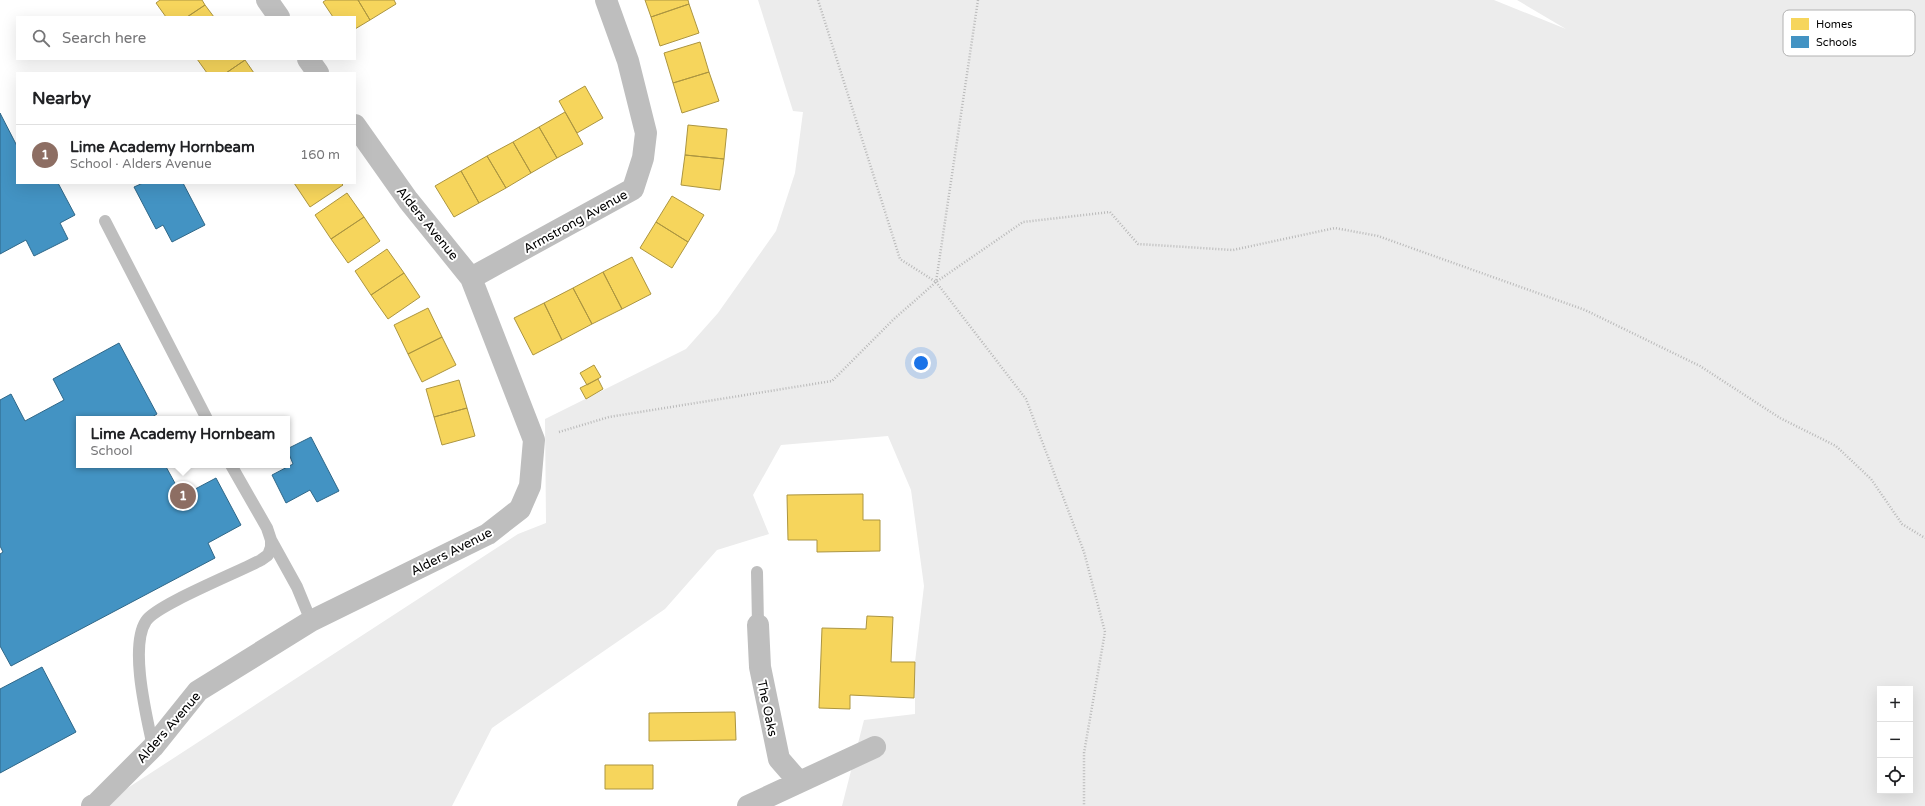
<!DOCTYPE html>
<html lang="en">
<head>
<meta charset="utf-8">
<style>
  body { margin:0; font-family:"Varela Round",sans-serif; background:#f2f2f2; color:#202124 }
  .controls { position:absolute; right:12px; bottom:12px; display:grid; overflow:hidden; border-radius:0px; box-shadow:0 4px 16px #0002 }
  .controls button { width:36px; height:36px; display:grid; place-items:center; padding:0; border:0; border-bottom:1px solid #e0e0e0; background:#fff; color:#202124; font:20px sans-serif }
  .you { position:absolute; left:921px; top:363px; width:14px; height:14px; margin:-10px; border:3px solid #fff; border-radius:50%; background:#1a73e8; box-shadow:0 0 0 6px #1a73e833 }
  .badge { display:grid; place-items:center; width:26px; height:26px; border-radius:50%; background:#595959; color:#fff; font-size:13px; font-weight:700 }
  .pin { position:absolute; translate:-50% -50%; border:2px solid #fff; box-shadow:0 1px 4px #0006 }
  .popup { position:absolute; left:76px; top:416px; width:214px; height:52px; box-sizing:border-box; display:grid; place-content:center; border-radius:0px; background:#fff; filter:drop-shadow(0 1px 3px #0005); font-size:13px; white-space:nowrap; color:#757577 }
  .popup b { font-size:15px; color:#202124 }
  .popup::after { content:''; position:absolute; left:50%; top:100%; margin-left:-8px; border:8px solid transparent; border-top-color:#fff }
  .list { margin:0; padding:0; list-style:none }
  h2 { display:flex; justify-content:space-between; align-items:center; height:52px; margin:0; padding:0 16px; font-size:17px }
  h2 small { font-size:13px; font-weight:400; color:#757577 }
  .list li { display:grid; grid-template-columns:26px 1fr auto; gap:12px; align-items:center; box-sizing:border-box; height:60px; padding:0 16px; border-top:1px solid #e0e0e0 }
  .list b { display:block; font-size:15px; white-space:nowrap }
  .list p { margin:0; font-size:13px; white-space:nowrap; color:#757577 }
  .list em { font-size:13px; font-style:normal; color:#757577 }
  .icon { flex:none; width:22px; height:22px; fill:none; stroke:currentColor; stroke-width:2; stroke-linecap:round; stroke-linejoin:round }
  .map { position:relative; flex:none; width:1925px; height:806px; overflow:hidden }
  .search { position:absolute; background:#fff; box-shadow:0 4px 16px #0002; left:16px; top:16px; width:340px; height:44px; display:flex; align-items:center; gap:10px; box-sizing:border-box; padding:0 14px; border-radius:0px; color:#757577; font-size:15px }
  .panel { position:absolute; background:#fff; box-shadow:0 4px 16px #0002; left:16px; top:72px; width:340px; height:112px; border-radius:0px }
  .map>svg:first-child { display:block }
  .green { fill:#ececec; fill-rule:evenodd }
  .homes { fill:#f6d55c; stroke:#ac9540 }
  .schools { fill:#4393c3; stroke:#2f6788 }
  .lines { fill:none; stroke-linecap:round; stroke-linejoin:round }
  .path { stroke:#b9b9b9; stroke-width:2.5; stroke-dasharray:1 2; stroke-linecap:butt }
  .lane { stroke:#bebebe; stroke-width:12 }
  .street { stroke:#bebebe; stroke-width:22 }
  .labels { text-anchor:middle; stroke-width:4; stroke-linejoin:round; paint-order:stroke }
  .street-label { font-size:13px; fill:#000; stroke:#fff }
  .key { fill:#fff; stroke:#b2b2b2; stroke-width:1 }
  .key-label { font-size:11px; fill:#000 }
</style>
</head>
<body>
<div class="map">
<svg width="1925" height="806" viewBox="0 0 1925 806">
  <rect width="100%" height="100%" fill="#fff"/>
  <path class="green" d="M 758,0 L 1494,0 L 1566,29 L 1517,0 L 1925,0 L 1925,806 L 842,806 L 864,720 L 915,714 L 915,662 L 924,586 L 911,490 L 888,436 L 781,445 L 753,495 L 769,534 L 717,550 L 665,609 L 492,728 L 452,806 L 100,806 L 518,534 L 546,523 L 545,419 L 686,349 L 718,313 L 776,231 L 795,173 L 803,112 L 793,111 ZM 1880,689 L 1910,689 L 1910,791 L 1880,791 Z"/>
  <path class="homes" d="M 160,0 L 202,0 L 205,5 L 187,17 L 166,17 L 156,3 Z
    M 326,0 L 358,0 L 370,20 L 355,29 L 355,17 L 333,17 L 323,2 Z
    M 358,0 L 394,0 L 396,4 L 370,20 Z
    M 645,0 L 688,0 L 689,4 L 651,17 Z
    M 689,4 L 699,33 L 660,46 L 651,17 Z
    M 205,5 L 214,17 L 187,17 Z
    M 700,42 L 709,72 L 673,83 L 664,53 Z
    M 197,59 L 245,59 L 245,60 L 226,73 L 207,73 Z
    M 245,60 L 254,73 L 226,73 Z
    M 709,72 L 719,101 L 682,113 L 673,83 Z
    M 585,86 L 603,118 L 577,133 L 559,101 Z
    M 565,112 L 583,144 L 557,158 L 539,127 Z
    M 688,125 L 727,129 L 724,159 L 685,155 Z
    M 539,127 L 557,158 L 531,173 L 513,142 Z
    M 513,142 L 531,173 L 506,188 L 487,156 Z
    M 685,155 L 724,159 L 720,190 L 681,185 Z
    M 487,156 L 506,188 L 479,203 L 461,171 Z
    M 461,171 L 479,203 L 454,217 L 435,186 Z
    M 294,183 L 341,183 L 343,185 L 310,207 Z
    M 347,193 L 364,217 L 331,239 L 315,215 Z
    M 672,196 L 704,215 L 688,242 L 656,222 Z
    M 364,217 L 380,241 L 348,263 L 331,239 Z
    M 656,222 L 688,242 L 672,268 L 640,248 Z
    M 387,249 L 404,273 L 371,295 L 355,271 Z
    M 632,257 L 651,294 L 622,309 L 603,272 Z
    M 603,272 L 622,309 L 592,324 L 573,288 Z
    M 404,273 L 420,297 L 388,319 L 371,295 Z
    M 573,288 L 592,324 L 562,340 L 544,303 Z
    M 544,303 L 562,340 L 533,355 L 514,318 Z
    M 428,308 L 442,337 L 408,354 L 394,325 Z
    M 442,337 L 456,365 L 422,382 L 408,354 Z
    M 594,365 L 601,377 L 587,385 L 580,373 Z
    M 598,379 L 603,389 L 586,399 L 580,388 Z
    M 459,380 L 467,408 L 434,417 L 426,389 Z
    M 467,408 L 475,436 L 442,445 L 434,417 Z
    M 863,494 L 863,520 L 880,520 L 880,551 L 817,552 L 817,540 L 788,540 L 787,495 Z
    M 867,616 L 893,617 L 891,662 L 915,662 L 914,698 L 850,695 L 850,709 L 819,708 L 822,628 L 866,629 Z
    M 735,712 L 736,740 L 649,741 L 649,713 Z
    M 605,765 L 653,765 L 653,789 L 605,789 Z"/>
  <path class="schools" d="M 0,113 L 17,146 L 17,183 L 58,183 L 75,215 L 60,223 L 68,239 L 34,256 L 26,240 L 0,254 Z
    M 143,183 L 183,183 L 205,225 L 172,242 L 163,225 L 156,229 L 134,187 Z
    M 119,343 L 157,414 L 149,419 L 79,419 L 79,465 L 165,465 L 182,496 L 216,478 L 241,525 L 208,543 L 215,558 L 11,666 L 0,646 L 0,554 L 3,552 L 0,546 L 0,400 L 11,394 L 25,421 L 64,400 L 53,379 Z
    M 311,437 L 339,491 L 317,502 L 310,490 L 286,503 L 272,475 L 293,464 L 287,449 Z
    M 42,667 L 76,732 L 0,773 L 0,689 Z"/>
  <g class="lines">
    <path class="path" d="M 818,0 L 900,259 L 936,282
      M 978,0 L 936,282 L 1026,399 L 1084,552 L 1105,632 L 1084,753 L 1084,806
      M 559,432 L 609,417 L 832,381 L 894,319 L 936,282 L 1023,222 L 1110,212 L 1138,244 L 1233,250 L 1335,228 L 1378,236 L 1585,310 L 1700,366 L 1780,418 L 1836,446 L 1871,479 L 1902,524 L 1925,538"/>
    <path class="lane" d="M 105,221 L 207,419
      M 271,540 L 297,587 L 311,621
      M 757,572 L 758,625
      M 153,747 C 147,718 129,647 146,621 C 156,605 239,572 261,560 L 268,555 L 271,547 L 271,540 L 267,528 L 231,465"/>
    <path class="street" d="M 267,0 L 279,17
      M 308,59 L 318,73
      M 471,278 L 633,189 L 643,158 L 646,133 L 628,61 L 606,0
      M 758,625 L 760,667 L 779,759 L 799,782
      M 92,806 L 97,803 L 153,747 L 198,691 L 311,621 L 488,534 L 520,509 L 530,486 L 534,440 L 471,278 L 408,200 L 355,125
      M 748,806 L 875,747"/>
  </g>
  <g class="labels">
    <g class="street-label">
      <text transform="translate(575 221) rotate(-29)" y="5">Armstrong Avenue</text>
      <text transform="translate(428 223) rotate(51)" y="5">Alders Avenue</text>
      <text transform="translate(451 551) rotate(-27)" y="5">Alders Avenue</text>
      <text transform="translate(768 708) rotate(78)" y="5">The Oaks</text>
      <text transform="translate(168 727) rotate(-49)" y="5">Alders Avenue</text>
    </g>
  </g>
  <rect x="1783" y="10" width="132" height="46" rx="6" class="key"/>
  <rect x="1791" y="18" width="18" height="12" fill="#f6d55c"/>
  <rect x="1791" y="36" width="18" height="12" fill="#4393c3"/>
  <g class="key-label">
    <text x="1816" y="28">Homes</text>
    <text x="1816" y="46">Schools</text>
  </g>
</svg>
<div class="controls">
<button>+</button>
<button>−</button>
<button><svg class="icon" aria-label="locate" viewBox="0 0 24 24"><circle cx="12" cy="12" r="6"/><path d="M12 2v4M12 18v4M2 12h4M18 12h4"/></svg></button>
</div>
<div class="you"></div>
<div class="pin badge" style="left:183px;top:496px;background:#8d6e63">1</div>
<div class="popup"><b>Lime Academy Hornbeam</b>School</div>
<div class="search"><svg class="icon" aria-label="search" viewBox="0 0 24 24"><circle cx="10" cy="10" r="6"/><path d="M15 15l6 6"/></svg>Search here</div>
<section class="panel">
<h2>Nearby<small></small></h2>
<ul class="list">
<li><span class="badge" style="background:#8d6e63">1</span><div><b>Lime Academy Hornbeam</b><p>School · Alders Avenue</p></div><em>160 m</em></li>
</ul>
</section>
</div>
</body>
</html>
